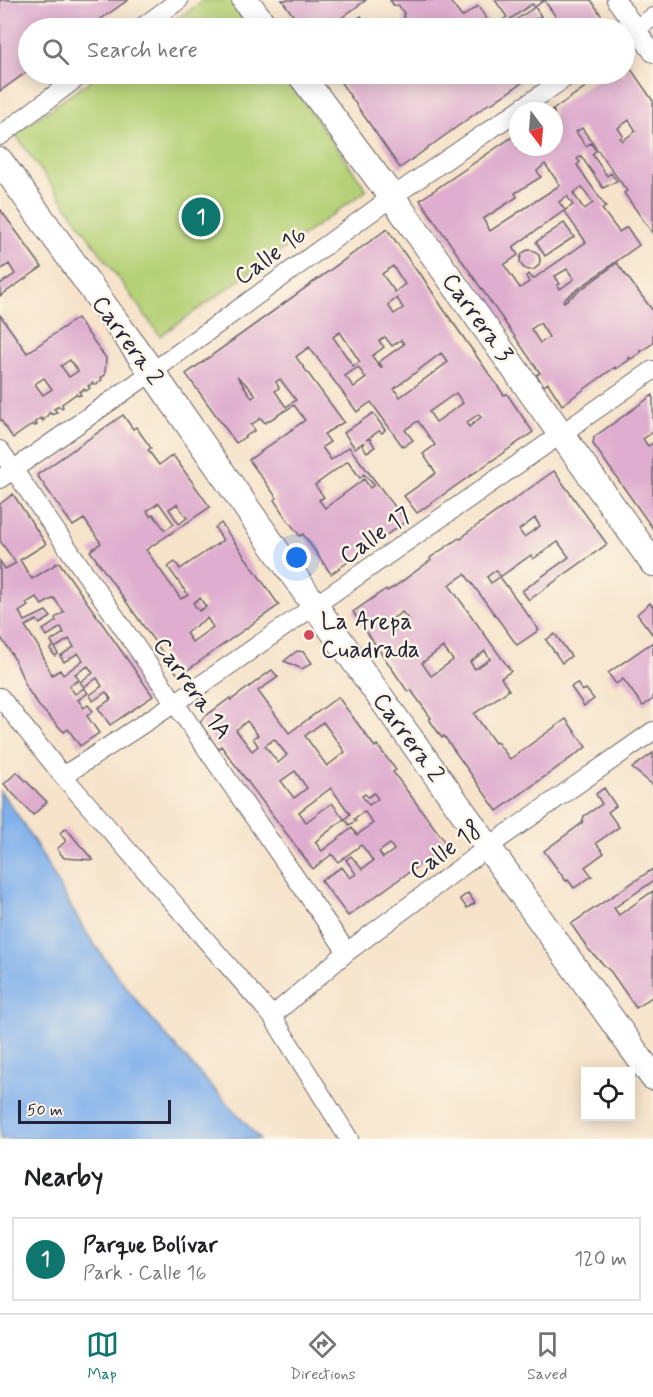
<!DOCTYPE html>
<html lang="en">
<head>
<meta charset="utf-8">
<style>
  body { margin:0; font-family:Mynerve,sans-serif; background:#f2f2f2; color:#202124 }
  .controls { position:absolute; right:18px; bottom:18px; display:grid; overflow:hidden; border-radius:0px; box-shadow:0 3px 15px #0003 }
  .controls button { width:54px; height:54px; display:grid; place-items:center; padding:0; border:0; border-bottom:2px solid #e0e0e0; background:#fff; color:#202124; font:30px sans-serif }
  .compass { position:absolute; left:509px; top:102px; width:54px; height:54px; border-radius:50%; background:#fff; box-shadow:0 3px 15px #0003; rotate:164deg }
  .scale { position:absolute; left:18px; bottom:15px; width:153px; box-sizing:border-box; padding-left:6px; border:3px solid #22223b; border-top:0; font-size:16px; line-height:21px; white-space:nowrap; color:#22223b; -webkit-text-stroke:4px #fcf5e5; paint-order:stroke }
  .you { position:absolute; left:297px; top:558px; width:21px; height:21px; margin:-15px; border:4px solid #fff; border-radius:50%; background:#1a73e8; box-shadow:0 0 0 9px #1a73e833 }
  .badge { display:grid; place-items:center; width:39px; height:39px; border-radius:50%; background:#0f766e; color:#fff; font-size:20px; font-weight:700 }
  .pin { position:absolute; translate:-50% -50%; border:3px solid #fff; box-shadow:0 2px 6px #0006 }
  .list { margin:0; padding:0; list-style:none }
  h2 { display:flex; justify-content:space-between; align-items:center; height:78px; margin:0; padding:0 24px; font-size:26px }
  h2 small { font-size:20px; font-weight:400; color:#757577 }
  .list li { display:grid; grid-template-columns:39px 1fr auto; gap:18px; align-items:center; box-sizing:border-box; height:84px; margin:0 12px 12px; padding:0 12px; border:2px solid #e0e0e0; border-radius:0px }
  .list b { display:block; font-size:22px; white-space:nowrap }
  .list p { margin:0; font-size:20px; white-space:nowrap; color:#757577 }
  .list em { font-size:20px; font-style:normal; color:#757577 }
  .icon { flex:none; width:33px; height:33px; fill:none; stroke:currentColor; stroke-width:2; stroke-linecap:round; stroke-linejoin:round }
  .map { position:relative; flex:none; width:653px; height:1139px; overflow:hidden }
  .search { position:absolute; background:#fff; box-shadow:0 3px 15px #0003; left:18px; right:18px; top:18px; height:66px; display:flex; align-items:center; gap:15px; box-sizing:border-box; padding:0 21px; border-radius:33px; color:#757577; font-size:22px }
  .sheet { height:174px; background:#fff }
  nav { display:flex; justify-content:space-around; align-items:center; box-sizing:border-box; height:84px; border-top:2px solid #e0e0e0; background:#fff; font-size:16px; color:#757577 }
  nav a { display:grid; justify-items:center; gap:3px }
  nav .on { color:#0f766e }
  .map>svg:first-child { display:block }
  .green { fill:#b5d177; stroke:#6c7a59; stroke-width:1.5 }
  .water { fill:#81b1ec; stroke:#526a94; stroke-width:1.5 }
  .building { fill:#dfadcf; fill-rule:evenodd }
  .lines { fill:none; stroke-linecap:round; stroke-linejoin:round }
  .street-casing { stroke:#6c666d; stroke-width:20 }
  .secondary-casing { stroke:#6c666d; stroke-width:28 }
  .street { stroke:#fff; stroke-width:18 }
  .secondary { stroke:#fff; stroke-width:26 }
  .poi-dot { fill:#d1495b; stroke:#fcf5e5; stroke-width:2 }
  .labels { text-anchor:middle; stroke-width:5; stroke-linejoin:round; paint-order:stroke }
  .street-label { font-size:24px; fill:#22223b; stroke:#fcf5e5 }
  .poi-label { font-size:24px; fill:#22223b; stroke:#fcf5e5; text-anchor:start }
</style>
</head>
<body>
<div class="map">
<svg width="653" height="1139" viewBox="0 0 653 1139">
  <rect width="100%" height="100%" fill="#fcf5e5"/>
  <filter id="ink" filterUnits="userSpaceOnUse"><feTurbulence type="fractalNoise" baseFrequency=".0167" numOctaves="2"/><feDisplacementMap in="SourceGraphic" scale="12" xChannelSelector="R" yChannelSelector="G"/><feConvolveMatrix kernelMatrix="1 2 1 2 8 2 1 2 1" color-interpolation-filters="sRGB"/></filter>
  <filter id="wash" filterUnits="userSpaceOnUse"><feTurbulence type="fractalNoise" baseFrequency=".008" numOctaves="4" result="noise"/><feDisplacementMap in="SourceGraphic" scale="24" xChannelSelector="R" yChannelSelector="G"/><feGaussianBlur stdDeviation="1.35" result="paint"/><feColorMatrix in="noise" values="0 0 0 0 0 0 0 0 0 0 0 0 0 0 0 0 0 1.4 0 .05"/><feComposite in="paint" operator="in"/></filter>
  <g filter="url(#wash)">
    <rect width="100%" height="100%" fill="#f6e3ca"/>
    <path class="green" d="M 204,0 L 232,0 L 252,28 L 164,28 Z
      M 100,74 L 284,74 L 367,190 L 160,336 L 15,134 Z"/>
    <path class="water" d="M 0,791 C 36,837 56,884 86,932 C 136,1007 199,1073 260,1139 L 0,1139 Z"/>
    <g id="blocks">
      <path class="building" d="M 0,0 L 128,0 L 88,28 L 28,28 L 28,71 L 0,91 Z
        M 282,0 L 366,0 L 327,28 L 302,28 Z
        M 390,0 L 449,0 L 462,17 L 478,6 L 492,27 L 507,17 L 495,0 L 591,0 L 607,24 L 600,28 L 533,28 L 535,27 L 531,22 L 527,25 L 530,28 L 403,28 L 404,13 L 398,5 L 394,6 ZM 544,0 L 559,21 L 549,28 L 544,21 L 540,24 L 536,19 L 541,16 L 535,7 L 511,23 L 509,20 L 532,4 L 535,7 Z
        M 361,16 L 370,28 L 343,28 Z
        M 624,64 L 629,66 L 653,101 L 653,234 L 624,193 L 627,191 L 582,128 L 576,132 L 586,146 L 591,143 L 596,151 L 592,154 L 607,176 L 611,173 L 617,181 L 603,188 L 581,156 L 577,159 L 580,162 L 577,165 L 606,207 L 602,209 L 619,232 L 627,227 L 639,245 L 563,300 L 564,302 L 617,263 L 653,311 L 653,343 L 642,351 L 640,350 L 641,352 L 631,359 L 629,357 L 629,360 L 616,369 L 615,367 L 562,405 L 548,383 L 544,386 L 539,379 L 536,375 L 540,373 L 420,200 L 518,133 L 518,147 L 554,147 L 554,111 L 551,111 L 604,74 L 624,74 ZM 629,120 L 636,131 L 622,141 L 620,138 L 623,136 L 618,128 ZM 545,164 L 560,185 L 490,231 L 483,219 L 517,197 L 515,193 L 541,177 L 537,171 ZM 582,187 L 593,203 L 584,209 L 573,193 ZM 567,196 L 573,205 L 564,211 L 586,242 L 533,279 L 529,274 L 526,276 L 529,282 L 520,288 L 504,265 L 518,255 L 513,247 L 565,210 L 559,202 ZM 567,269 L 574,279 L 560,289 L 557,285 L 560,284 L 555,276 ZM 540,323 L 549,337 L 540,343 L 531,329 Z
        M 335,74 L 380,74 L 378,75 L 381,79 L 389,74 L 450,74 L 454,79 L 461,74 L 540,74 L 530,81 L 529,78 L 491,104 L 490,103 L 400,168 Z
        M 0,209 L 42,267 L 0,296 L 0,284 L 15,274 L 9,264 L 0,270 Z
        M 564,223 L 574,237 L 545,256 L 536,242 Z
        M 387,229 L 419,274 L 420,273 L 442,307 L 504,395 L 507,394 L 533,432 L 417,513 L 404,496 L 436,473 L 423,454 L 435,445 L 418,421 L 405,430 L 413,440 L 403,447 L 371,402 L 357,412 L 309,347 L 296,357 L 344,422 L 324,434 L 330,442 L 322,447 L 331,460 L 349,447 L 406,521 L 331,574 L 303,534 L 300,536 L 286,518 L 274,500 L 277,498 L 249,460 L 305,420 L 294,405 L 265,423 L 261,418 L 251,425 L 255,430 L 236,443 L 186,374 ZM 393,266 L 405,284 L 395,292 L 382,274 ZM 397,298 L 403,308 L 394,314 L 388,305 ZM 340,332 L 360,362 L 353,366 L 333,337 ZM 385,337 L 392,346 L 401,340 L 404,344 L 379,362 L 382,367 L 381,368 L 372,356 L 384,347 L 379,341 ZM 441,353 L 448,362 L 400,397 L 394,389 ZM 358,367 L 366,378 L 354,387 L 345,376 ZM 237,376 L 248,386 L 256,395 L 252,398 ZM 280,379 L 296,400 L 286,407 L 275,391 L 279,388 L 276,382 ZM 456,393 L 463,403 L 436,422 L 429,412 ZM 479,414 L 481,417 L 469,427 L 466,423 ZM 348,461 L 360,478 L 364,474 L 374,485 L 370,488 L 364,479 L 325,508 L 319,500 L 324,497 L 315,485 Z
        M520 260a10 10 0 1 1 20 0a10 10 0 1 1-20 0Z
        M 0,315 L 27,353 L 77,318 L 106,358 L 105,375 L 101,378 L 102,380 L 95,385 L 93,383 L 88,386 L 90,388 L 86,391 L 84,389 L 79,392 L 81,395 L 78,396 L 76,394 L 62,404 L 63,407 L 61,408 L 59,406 L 54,409 L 57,412 L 52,415 L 50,412 L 43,421 L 41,418 L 35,422 L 37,425 L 35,426 L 33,424 L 13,438 L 0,419 ZM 70,360 L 78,371 L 69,377 L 61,366 ZM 44,378 L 52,389 L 43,395 L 35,384 Z
        M 653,395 L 653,432 L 643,439 L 648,446 L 653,443 L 653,529 L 593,444 L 594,437 Z
        M 373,413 L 385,430 L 382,433 L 379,431 L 366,440 L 370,439 L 375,447 L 367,452 L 362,445 L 364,442 L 355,448 L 344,433 Z
        M 123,415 L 133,429 L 136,427 L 151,448 L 148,450 L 159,465 L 173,455 L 210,507 L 146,550 L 181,599 L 188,595 L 168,567 L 175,562 L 180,569 L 223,540 L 215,528 L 221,523 L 279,605 L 179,676 L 90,551 L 101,543 L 84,519 L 73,526 L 37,475 ZM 159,503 L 174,524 L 165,530 L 153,514 L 150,516 L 147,511 ZM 177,504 L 187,518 L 179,524 L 169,509 ZM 200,598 L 206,607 L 199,611 L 193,603 ZM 207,618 L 213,627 L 192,642 L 186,633 Z
        M 554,471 L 607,544 L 529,600 L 522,591 L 569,557 L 558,542 L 533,559 L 531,555 L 500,577 L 496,570 L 487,577 L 491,583 L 500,577 L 539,630 L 517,645 L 465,574 L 449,585 L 511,671 L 501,678 L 509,690 L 474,714 L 495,743 L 497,742 L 510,759 L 566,719 L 586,747 L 497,811 L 444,736 L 442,738 L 429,719 L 431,718 L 411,690 L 408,692 L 399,679 L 353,612 L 386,589 L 387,591 L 394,587 L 431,560 L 430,558 L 459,538 L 461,539 L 468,532 ZM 535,518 L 540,526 L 524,537 L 519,530 ZM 402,612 L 409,620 L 395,630 L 389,621 ZM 443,647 L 453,660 L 431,676 L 422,663 ZM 485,651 L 490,659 L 475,669 L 470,662 Z
        M 13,494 L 46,544 L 20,560 L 28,573 L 32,579 L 59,562 L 153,696 L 110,725 L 98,708 L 111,699 L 106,692 L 93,701 L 90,695 L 102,686 L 97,678 L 84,687 L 80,682 L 93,673 L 88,666 L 75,674 L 79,680 L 69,686 L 75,694 L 84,688 L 88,693 L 78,700 L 84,708 L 88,705 L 93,711 L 87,716 L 99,733 L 80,746 L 68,729 L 64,732 L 39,706 L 28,690 L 14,658 L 0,636 L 0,561 L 5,569 L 16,563 L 0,541 L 0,504 ZM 36,597 L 42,605 L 54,598 L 64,612 L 55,618 L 56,621 L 43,630 L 47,636 L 61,627 L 64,633 L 51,641 L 54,646 L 50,649 L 55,656 L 58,654 L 55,648 L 69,639 L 74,647 L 60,656 L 64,662 L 78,653 L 83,660 L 63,675 L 60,670 L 52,675 L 38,646 L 25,626 L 37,620 L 40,624 L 51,617 L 46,611 L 25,621 L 19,612 L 28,606 L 26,603 Z
        M 650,603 L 653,607 L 653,635 L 637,614 Z
        M 555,634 L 571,656 L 562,663 L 546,640 Z
        M 653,642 L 653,699 L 643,706 L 623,679 L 616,684 L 608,673 Z
        M 297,651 L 304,652 L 312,663 L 302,669 L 284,661 Z
        M 272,670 L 278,677 L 258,691 L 289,733 L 338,697 L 375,747 L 377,745 L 396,770 L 393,772 L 443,839 L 444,847 L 348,916 L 321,880 L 342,867 L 350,878 L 356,874 L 346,860 L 351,856 L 362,869 L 373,861 L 364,848 L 361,845 L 338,862 L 332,854 L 313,869 L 221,746 L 218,749 L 200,723 L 203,718 L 230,698 L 231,700 ZM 247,721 L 258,735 L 253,738 L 258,746 L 252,751 L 236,730 ZM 323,722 L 345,752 L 327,766 L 305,736 ZM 274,739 L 287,755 L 278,763 L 265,746 ZM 295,771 L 307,788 L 294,798 L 281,781 ZM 331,788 L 350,814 L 345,819 L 349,825 L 356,821 L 354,819 L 364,811 L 373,823 L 357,835 L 352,828 L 322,851 L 315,842 L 344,819 L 332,803 L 306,822 L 299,812 ZM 374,793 L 378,799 L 369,805 L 362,796 L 365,794 L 368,797 ZM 390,844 L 394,850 L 383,858 L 379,852 Z
        M 577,683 L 582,691 L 586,689 L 594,699 L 584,706 L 571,687 Z
        M 653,753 L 653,785 L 632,768 Z
        M 17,772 L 47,802 L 33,815 L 4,784 Z
        M 604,788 L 616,806 L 608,812 L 619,827 L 596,843 L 604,853 L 585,867 L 592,876 L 574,888 L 568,880 L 566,881 L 544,851 L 582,823 L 584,816 L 602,804 L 596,794 Z
        M 66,828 L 79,844 L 93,860 L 64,858 L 57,849 L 66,841 L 60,833 Z
        M 653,869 L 653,881 L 614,908 L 619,915 L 653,891 L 653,996 L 636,1008 L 611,972 L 588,949 L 571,924 Z
        M 468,893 L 475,903 L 467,908 L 460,899 Z"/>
    </g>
  </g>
  <g filter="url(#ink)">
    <use href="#blocks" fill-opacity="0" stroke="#6c666d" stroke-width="1.5"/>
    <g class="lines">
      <g class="street-casing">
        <path id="street" d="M 616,0 L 653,53
          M 141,28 L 179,0
          M 624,37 L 653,17
          M 0,136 L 82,74
          M 0,450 L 347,952
          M 0,479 L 152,372 L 392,197 L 571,74
          M 0,697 L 63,776 L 272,1016 L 349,1139
          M 63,776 L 175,703 L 653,370
          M 272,1016 L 347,952 L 488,847 L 653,731"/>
      </g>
      <g class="secondary-casing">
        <path id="secondary" d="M 245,0 L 266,28
          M 300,74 L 392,197 L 653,563
          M 0,161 L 152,372 L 315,606 L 653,1077"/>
      </g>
      <use href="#street" class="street"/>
      <use href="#secondary" class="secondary"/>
    </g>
  </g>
  <circle class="poi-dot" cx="309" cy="635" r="6"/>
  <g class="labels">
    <g class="street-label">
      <text transform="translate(270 255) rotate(-36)" y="8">Calle 16</text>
      <text transform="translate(478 317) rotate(54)" y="8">Carrera 3</text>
      <text transform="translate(128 340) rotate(54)" y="8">Carrera 2</text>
      <text transform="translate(375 535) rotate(-35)" y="8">Calle 17</text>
      <text transform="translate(193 688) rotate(55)" y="8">Carrera 1A</text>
      <text transform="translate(409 737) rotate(54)" y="8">Carrera 2</text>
      <text transform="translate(445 850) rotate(-36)" y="8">Calle 18</text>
    </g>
    <g class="poi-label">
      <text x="321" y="629">La Arepa<tspan x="321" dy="28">Cuadrada</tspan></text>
    </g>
  </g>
</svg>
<div class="controls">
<button><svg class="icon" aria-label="locate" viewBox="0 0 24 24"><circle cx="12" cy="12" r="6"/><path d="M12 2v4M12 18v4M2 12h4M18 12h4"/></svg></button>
</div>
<svg class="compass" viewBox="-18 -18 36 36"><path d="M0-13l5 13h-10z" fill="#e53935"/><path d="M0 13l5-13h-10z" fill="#757577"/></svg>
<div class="scale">50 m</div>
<div class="you"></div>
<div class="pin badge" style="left:201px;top:217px">1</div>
<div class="search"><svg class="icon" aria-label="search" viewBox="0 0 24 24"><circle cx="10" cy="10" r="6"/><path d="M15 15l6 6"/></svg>Search here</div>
</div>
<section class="sheet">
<h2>Nearby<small></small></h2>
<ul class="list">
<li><span class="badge">1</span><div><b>Parque Bolívar</b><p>Park · Calle 16</p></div><em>120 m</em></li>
</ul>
</section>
<nav>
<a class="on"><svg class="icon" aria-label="map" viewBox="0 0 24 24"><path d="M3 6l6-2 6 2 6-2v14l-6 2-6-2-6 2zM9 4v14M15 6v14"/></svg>Map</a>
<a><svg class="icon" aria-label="directions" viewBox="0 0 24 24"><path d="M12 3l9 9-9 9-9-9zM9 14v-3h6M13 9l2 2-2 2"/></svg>Directions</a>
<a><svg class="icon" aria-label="saved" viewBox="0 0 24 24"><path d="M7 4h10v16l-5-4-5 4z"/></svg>Saved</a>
</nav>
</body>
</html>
